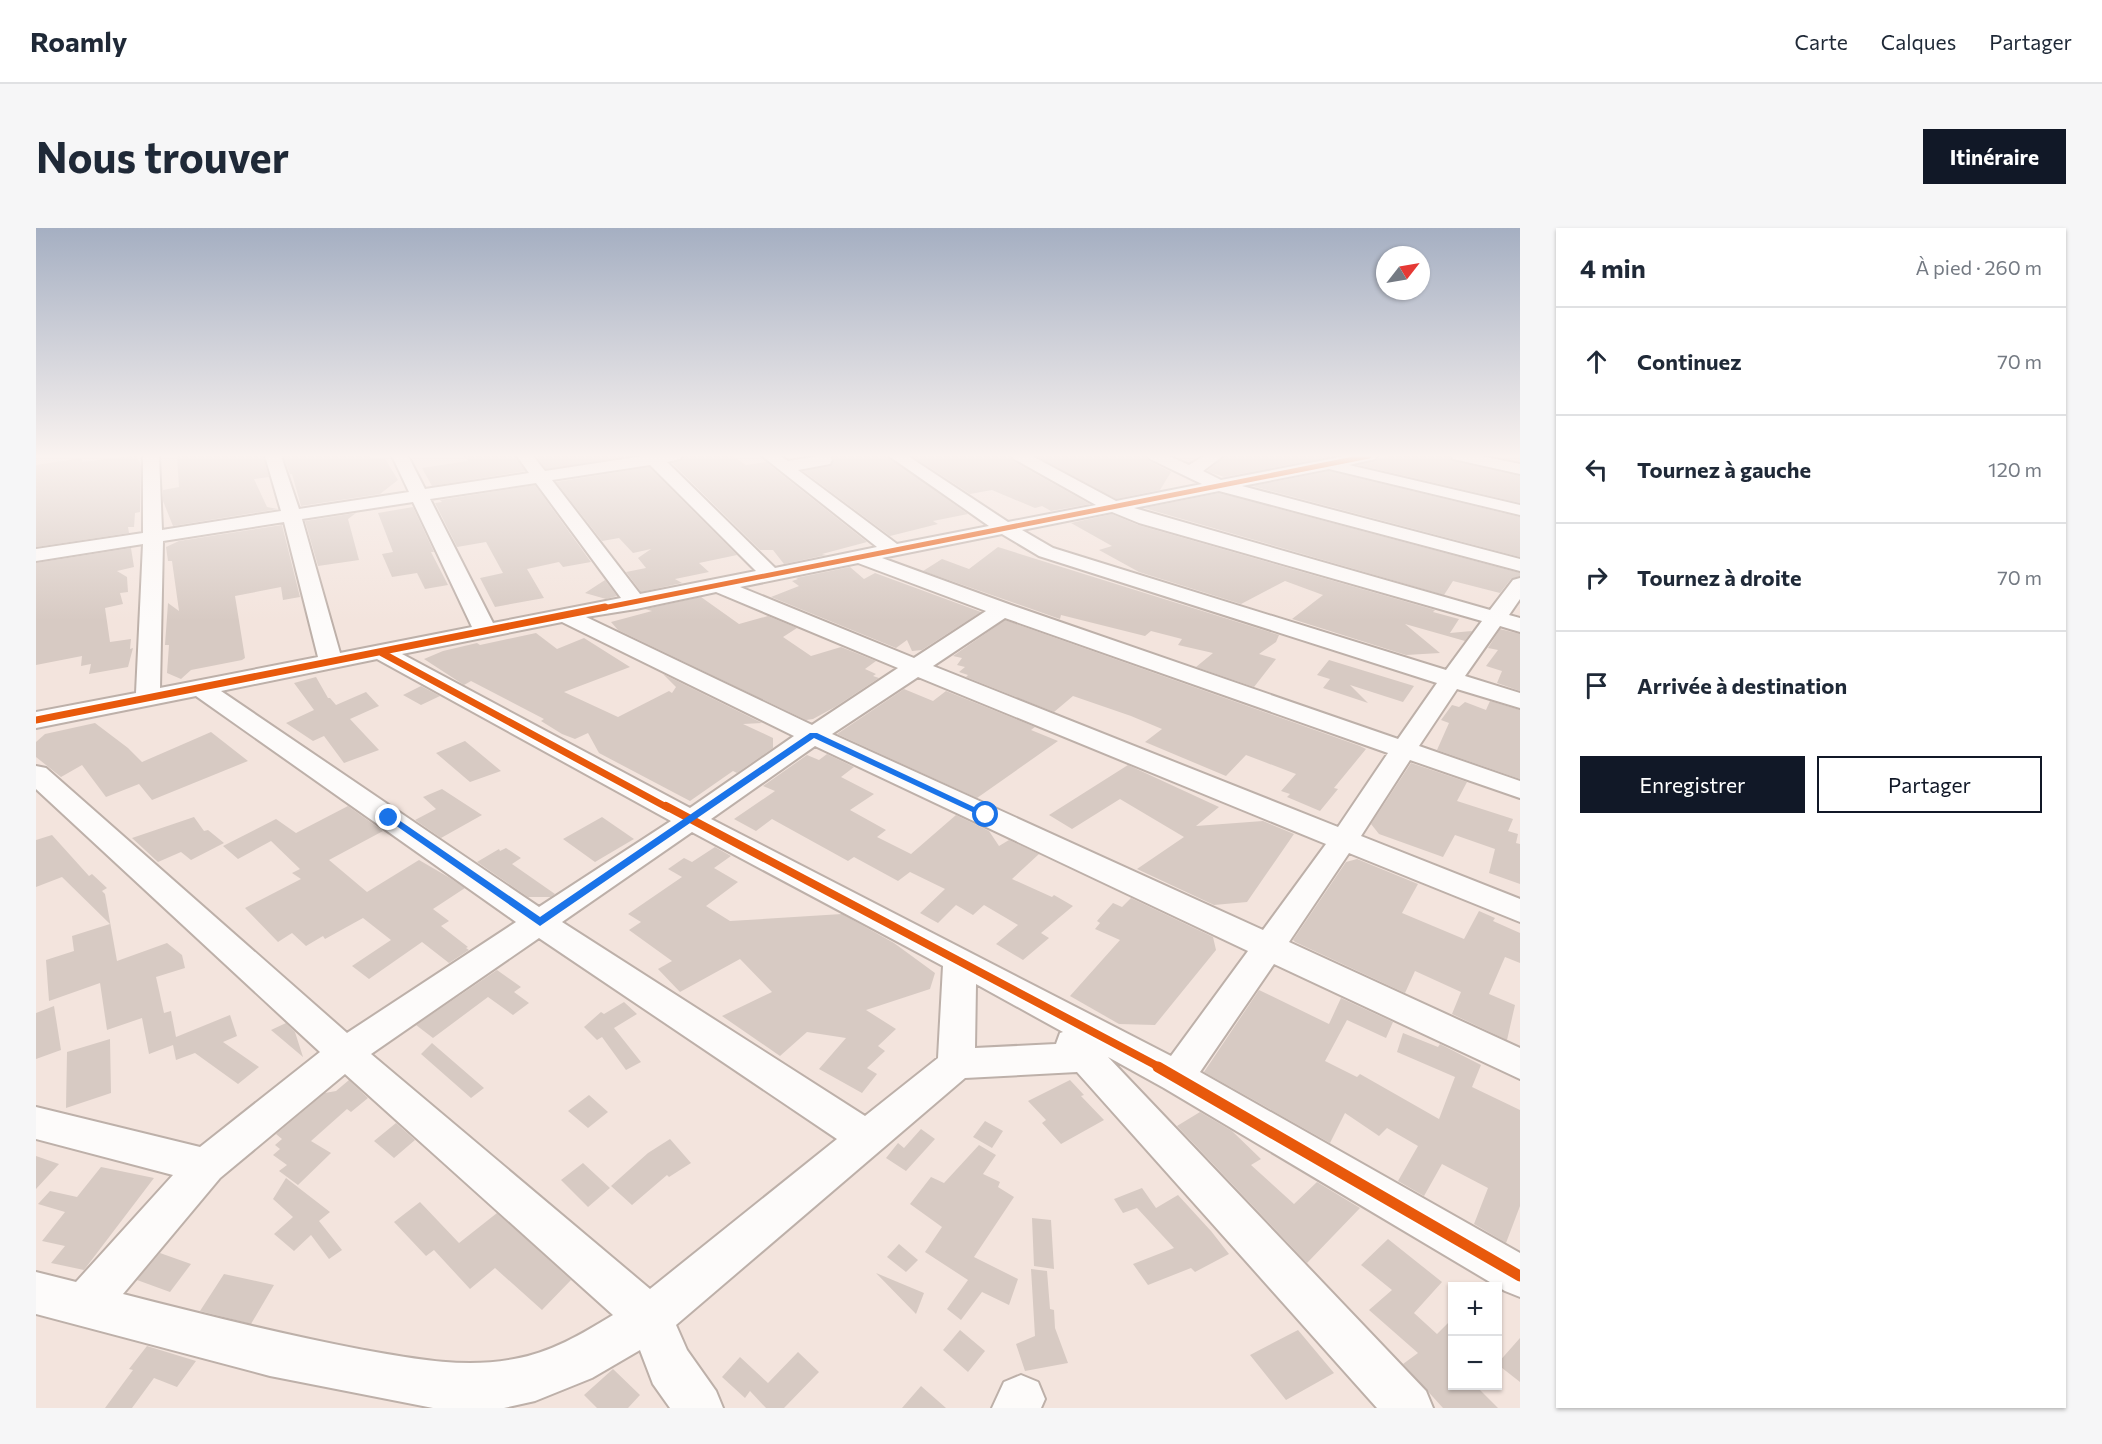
<!DOCTYPE html>
<html lang="fr">
<head>
<meta charset="utf-8">
<style>
  body { margin:0; font-family:Commissioner,sans-serif; background:#f6f6f7; color:#1f2937 }
  .controls { position:absolute; right:18px; bottom:18px; display:grid; overflow:hidden; border-radius:0px; box-shadow:0 2px 4px #0004 }
  .controls button { width:54px; height:54px; display:grid; place-items:center; padding:0; border:0; border-bottom:2px solid #e0e1e3; background:#fff; color:#1f2937; font:30px sans-serif }
  .compass { position:absolute; left:1340px; top:18px; width:54px; height:54px; border-radius:50%; background:#fff; box-shadow:0 2px 4px #0004; rotate:59deg }
  .stop { position:absolute; width:18px; height:18px; margin:-14px; border:4px solid #1a73e8; border-radius:50%; background:#fff }
  .stop.end { background:#1a73e8; border-color:#fff; box-shadow:0 2px 6px #0008 }
  .list { margin:0; padding:0; list-style:none }
  h2 { display:flex; justify-content:space-between; align-items:center; height:78px; margin:0; padding:0 24px; font-size:26px }
  h2 small { font-size:20px; font-weight:400; color:#747a83 }
  .list li { display:grid; grid-template-columns:39px 1fr auto; gap:18px; align-items:center; box-sizing:border-box; height:108px; padding:0 24px; border-top:2px solid #e0e1e3 }
  .list b { display:block; font-size:22px; white-space:nowrap }
  .list em { font-size:20px; font-style:normal; color:#747a83 }
  .actions { display:flex; gap:12px; padding:18px 24px }
  .actions a { flex:1; padding:14px 0; border:2px solid #111827; border-radius:0px; text-align:center; font-size:21px; color:#111827 }
  .actions .main { background:#111827; color:#fff }
  .icon { flex:none; width:33px; height:33px; fill:none; stroke:currentColor; stroke-width:2; stroke-linecap:round; stroke-linejoin:round }
  .map { position:relative; flex:none; width:1484px; height:1180px; overflow:hidden; border-radius:0px }
  header { display:flex; align-items:center; gap:36px; box-sizing:border-box; height:84px; padding:0 30px; background:#fff; border-bottom:2px solid #e0e1e3 }
  header strong { font-size:28px }
  nav { display:flex; gap:33px; margin-inline-start:auto; font-size:21px }
  .intro { display:flex; align-items:center; justify-content:space-between; box-sizing:border-box; height:144px; padding:0 36px }
  h1 { margin:0; font-size:42px }
  .button { padding:15px 27px; border-radius:0px; background:#111827; color:#fff; font-size:21px; font-weight:700 }
  main { display:flex; gap:36px; padding:0 36px }
  aside { flex:1; background:#fff; border-radius:0px; box-shadow:0 2px 4px #0004 }
  .map>svg:first-child { display:block }
  .building { fill:#d7cac3 }
  .lines { fill:none; stroke-linecap:round; stroke-linejoin:round }
  .minor-casing { stroke:#bdb0a9; stroke-width:4 }
  .minor { fill:#fdfbfa; fill-rule:evenodd }
  .cycleway-far3-casing { stroke:#fff; stroke-width:8 }
  .cycleway-far2-casing { stroke:#fff; stroke-width:10 }
  .cycleway-far1-casing { stroke:#fff; stroke-width:12 }
  .cycleway-casing { stroke:#fff; stroke-width:15 }
  .cycleway-far3 { stroke:#e8590c; stroke-width:5 }
  .cycleway-far2 { stroke:#e8590c; stroke-width:7 }
  .cycleway-far1 { stroke:#e8590c; stroke-width:8 }
  .cycleway { stroke:#e8590c; stroke-width:11 }
  .route { fill:#1a73e8 }
</style>
</head>
<body>
<header>
<strong>Roamly</strong>
<nav><a>Carte</a><a>Calques</a><a>Partager</a></nav>
</header>
<div class="intro"><h1>Nous trouver</h1><a class="button">Itinéraire</a></div>
<main>
<div class="map">
<svg width="1484" height="1180" viewBox="0 0 1484 1180">
  <rect width="100%" height="100%" fill="#f3e4dd"/>
  <path class="building" d="M 93,228 L 101,228 L 105,238 L 104,284 L 99,285 L 98,299 L 92,299 L 93,305 L 0,319 L 0,237 L 46,230 L 46,234 Z
    M 141,228 L 227,228 L 233,249 L 218,251 L 231,279 L 242,281 L 137,298 L 127,273 L 127,262 L 143,259 Z
    M 247,228 L 335,228 L 335,231 L 348,229 L 362,252 L 344,266 L 265,278 L 256,246 L 254,246 Z
    M 428,228 L 479,228 L 489,243 L 396,258 L 386,240 L 432,233 Z
    M 500,228 L 594,228 L 510,241 Z
    M 648,228 L 697,228 L 710,237 L 730,234 L 831,314 L 786,326 L 790,327 L 748,336 L 737,322 L 724,322 L 636,235 L 645,233 Z
    M 796,228 L 851,228 L 932,286 L 897,293 L 902,296 L 854,308 L 767,243 L 794,238 L 798,233 Z
    M 876,228 L 974,228 L 977,233 L 1054,276 L 1015,283 L 1006,278 L 999,280 L 956,262 L 934,266 Z
    M 1000,228 L 1110,228 L 1113,233 L 1135,244 L 1124,262 L 1080,271 Z
    M 1189,228 L 1299,228 L 1188,249 L 1171,243 Z
    M 1353,228 L 1413,228 L 1417,233 L 1484,248 L 1484,275 L 1323,237 Z
    M 613,239 L 701,327 L 663,335 L 673,344 L 639,351 L 646,355 L 605,364 L 590,344 L 610,340 L 602,330 L 615,321 L 597,325 L 583,310 L 566,313 L 520,254 Z
    M 1293,243 L 1484,289 L 1484,329 L 1216,258 Z
    M 499,257 L 555,334 L 527,339 L 523,334 L 491,341 L 508,370 L 459,379 L 444,350 L 467,345 L 450,314 L 421,319 L 399,275 L 406,274 L 404,272 Z
    M 1183,265 L 1484,345 L 1484,348 L 1475,351 L 1464,365 L 1417,353 L 1408,367 L 1108,280 Z
    M 377,279 L 398,324 L 395,324 L 412,357 L 389,361 L 381,345 L 356,349 L 346,326 L 357,324 L 342,285 Z
    M 320,285 L 312,291 L 323,332 L 282,338 L 269,293 Z
    M 1076,286 L 1102,297 L 1399,382 L 1397,384 L 1423,391 L 1414,405 L 1436,403 L 1429,413 L 1369,396 L 1404,425 L 1370,427 L 1256,391 L 1287,367 L 1249,353 L 1205,376 L 1103,344 L 1063,322 L 1076,318 L 1035,295 Z
    M 246,297 L 264,369 L 247,372 L 245,359 L 199,368 L 209,430 L 206,432 L 155,442 L 145,451 L 131,445 L 133,417 L 129,417 L 132,375 L 143,383 L 136,333 L 132,333 L 130,319 L 143,313 Z
    M 962,319 L 1243,407 L 1240,414 L 1223,426 L 1240,431 L 1218,459 L 1160,439 L 1177,425 L 1142,417 L 1146,411 L 1115,403 L 1109,408 L 1025,387 L 1024,391 L 887,343 L 906,331 L 933,341 Z
    M 95,320 L 98,339 L 81,343 L 91,349 L 92,364 L 84,365 L 87,376 L 69,380 L 74,414 L 95,411 L 94,421 L 97,420 L 92,439 L 53,446 L 55,436 L 45,438 L 46,428 L 0,437 L 0,335 Z
    M 814,339 L 828,351 L 839,345 L 945,384 L 886,422 L 876,423 L 871,412 L 860,420 L 735,369 L 763,358 L 756,353 L 762,351 L 760,350 Z
    M 569,352 L 581,368 L 570,371 L 549,365 Z
    M 665,369 L 703,396 L 732,388 L 761,400 L 747,409 L 775,428 L 805,419 L 840,433 L 829,441 L 840,446 L 837,448 L 843,450 L 799,479 L 777,491 L 770,492 L 582,402 L 575,394 L 616,383 L 609,381 Z
    M 969,392 L 1324,518 L 1330,521 L 1298,560 L 1302,561 L 1284,583 L 1251,569 L 1254,566 L 1245,563 L 1260,546 L 1210,527 L 1190,548 L 1109,514 L 1126,501 L 1095,488 L 1037,468 L 1018,484 L 930,449 L 932,447 L 923,444 L 929,439 L 921,437 L 926,430 L 917,428 Z
    M 1464,401 L 1484,406 L 1484,463 L 1461,455 L 1466,443 L 1450,438 L 1462,422 L 1452,420 Z
    M 500,405 L 521,421 L 548,410 L 594,439 L 528,464 L 582,489 L 633,463 L 636,465 L 640,459 L 627,446 L 726,495 L 707,496 L 737,510 L 737,520 L 701,545 L 697,543 L 654,573 L 563,525 L 552,505 L 539,511 L 526,506 L 505,493 L 508,491 L 435,453 L 428,457 L 388,431 L 407,423 L 441,415 L 444,417 Z
    M 1293,432 L 1378,458 L 1367,474 L 1314,457 L 1332,475 L 1287,460 L 1294,451 L 1281,447 Z
    M 280,449 L 292,470 L 294,470 L 300,477 L 330,464 L 343,478 L 314,491 L 343,522 L 308,535 L 288,508 L 277,513 L 250,495 L 278,482 L 258,455 Z
    M 385,458 L 404,468 L 385,477 L 367,467 Z
    M 868,461 L 897,473 L 910,463 L 999,499 L 995,502 L 1022,513 L 941,570 L 801,506 Z
    M 1454,473 L 1484,482 L 1484,551 L 1401,522 L 1413,495 L 1405,492 L 1416,477 L 1423,479 L 1429,474 L 1450,482 Z
    M 59,495 L 92,520 L 106,534 L 175,504 L 212,533 L 116,572 L 103,556 L 70,569 L 46,537 L 25,549 L 0,529 L 0,514 L 9,506 Z
    M 429,513 L 465,543 L 434,554 L 400,525 Z
    M 791,526 L 818,539 L 805,549 L 838,566 L 814,582 L 850,602 L 841,609 L 875,626 L 920,587 L 953,603 L 963,618 L 973,612 L 1003,626 L 976,651 L 1016,669 L 1018,667 L 1037,678 L 1005,705 L 1013,710 L 987,732 L 960,716 L 982,697 L 948,677 L 937,687 L 920,677 L 902,695 L 884,685 L 909,661 L 874,644 L 862,653 L 818,629 L 812,633 L 736,591 L 720,603 L 698,591 L 739,563 L 727,558 L 771,527 L 783,532 Z
    M 1375,535 L 1431,554 L 1421,573 L 1477,591 L 1472,603 L 1482,606 L 1480,615 L 1484,616 L 1484,656 L 1453,645 L 1459,621 L 1419,607 L 1407,629 L 1343,606 L 1335,596 Z
    M 1092,537 L 1183,579 L 1160,598 L 1227,593 L 1258,606 L 1211,674 L 1178,677 L 1101,641 L 1148,609 L 1084,571 L 1036,601 L 1013,587 Z
    M 406,561 L 446,587 L 405,610 L 379,592 L 400,581 L 387,569 Z
    M 312,578 L 347,603 L 293,632 L 331,664 L 383,632 L 414,650 L 429,660 L 397,681 L 413,693 L 405,698 L 432,719 L 430,720 L 433,722 L 413,735 L 386,714 L 333,751 L 316,738 L 355,712 L 327,690 L 289,711 L 287,708 L 270,718 L 256,705 L 242,714 L 209,680 L 265,651 L 256,645 L 264,641 L 235,613 L 202,631 L 187,618 L 240,591 L 260,605 Z
    M 158,589 L 168,603 L 172,602 L 188,615 L 155,632 L 145,624 L 122,634 L 96,610 Z
    M 566,589 L 598,611 L 559,634 L 527,611 Z
    M 16,607 L 53,648 L 56,646 L 71,660 L 66,663 L 69,666 L 81,733 L 131,715 L 146,727 L 149,740 L 120,749 L 128,785 L 135,783 L 140,809 L 194,787 L 201,808 L 187,814 L 223,839 L 202,856 L 159,825 L 140,832 L 137,817 L 113,826 L 106,790 L 71,802 L 64,755 L 13,773 L 10,732 L 38,723 L 36,708 L 74,696 L 26,649 L 0,659 L 0,612 Z
    M 679,619 L 695,628 L 678,640 L 702,654 L 670,678 L 694,693 L 806,686 L 858,715 L 899,745 L 894,761 L 830,782 L 860,801 L 842,818 L 849,823 L 831,840 L 841,846 L 826,865 L 783,841 L 810,810 L 771,804 L 744,828 L 686,788 L 736,764 L 704,731 L 644,764 L 622,741 L 636,733 L 593,702 L 605,694 L 592,686 L 646,649 L 632,641 L 648,630 L 656,634 Z
    M 470,620 L 485,630 L 476,636 L 519,666 L 515,669 L 492,669 L 441,634 L 463,621 L 464,623 Z
    M 1321,631 L 1382,656 L 1366,685 L 1428,711 L 1443,683 L 1459,690 L 1457,693 L 1484,705 L 1484,735 L 1469,729 L 1453,766 L 1479,777 L 1471,812 L 1416,786 L 1425,764 L 1379,743 L 1369,765 L 1259,714 L 1257,712 L 1310,634 Z
    M 1095,670 L 1177,709 L 1180,722 L 1119,797 L 1083,796 L 1034,768 L 1084,712 L 1059,701 L 1064,695 L 1061,693 L 1077,675 L 1086,679 Z
    M 461,742 L 485,759 L 478,764 L 493,775 L 477,787 L 452,769 L 397,810 L 380,797 Z
    M 1223,762 L 1293,796 L 1305,770 L 1357,794 L 1350,810 L 1311,792 L 1289,833 L 1321,849 L 1324,846 L 1403,891 L 1419,849 L 1361,824 L 1367,805 L 1402,819 L 1404,816 L 1445,837 L 1436,859 L 1484,882 L 1484,978 L 1470,1015 L 1438,996 L 1452,960 L 1406,936 L 1388,968 L 1362,953 L 1382,918 L 1351,900 L 1343,908 L 1309,885 L 1294,915 L 1168,844 Z
    M 588,774 L 601,786 L 578,800 L 605,834 L 590,842 L 566,809 L 561,812 L 548,799 L 565,784 L 568,786 Z
    M 18,778 L 25,822 L 0,831 L 0,785 Z
    M 250,795 L 259,804 L 267,829 L 235,802 Z
    M 74,811 L 75,865 L 30,880 L 31,824 Z
    M 396,815 L 448,860 L 435,870 L 385,826 Z
    M 313,852 L 332,870 L 315,884 L 311,881 L 275,913 L 295,925 L 262,957 L 243,943 L 251,937 L 237,927 L 244,921 L 239,917 L 246,911 L 240,906 L 289,865 L 300,863 Z
    M 1034,852 L 1048,867 L 1045,868 L 1068,892 L 1025,916 L 1006,895 L 1010,892 L 992,873 Z
    M 553,867 L 572,884 L 552,900 L 532,883 Z
    M 1164,884 L 1196,903 L 1225,931 L 1215,937 L 1258,976 L 1281,954 L 1324,980 L 1271,1035 L 1141,898 Z
    M 949,893 L 967,903 L 956,920 L 937,909 Z
    M 360,895 L 379,912 L 358,930 L 338,913 Z
    M 885,901 L 899,911 L 870,943 L 850,930 L 862,915 L 868,920 Z
    M 634,911 L 655,935 L 633,949 L 631,947 L 596,977 L 575,958 L 612,925 Z
    M 943,917 L 960,927 L 947,946 L 964,954 L 962,959 L 978,969 L 938,1029 L 982,1051 L 973,1077 L 946,1064 L 925,1092 L 911,1081 L 932,1052 L 889,1024 L 906,999 L 874,976 L 895,949 L 908,955 Z
    M 0,928 L 23,936 L 0,961 Z
    M 547,935 L 574,960 L 552,979 L 525,952 Z
    M 65,939 L 118,950 L 48,1042 L 15,1035 L 29,1018 L 6,1013 L 29,984 L 2,976 L 14,963 L 41,969 Z
    M 250,950 L 294,984 L 283,993 L 306,1022 L 293,1031 L 275,1007 L 258,1023 L 238,1006 L 257,989 L 237,971 Z
    M 1106,960 L 1120,980 L 1142,967 L 1175,1003 L 1193,1026 L 1159,1044 L 1155,1040 L 1112,1057 L 1097,1036 L 1138,1020 L 1101,980 L 1087,985 L 1078,971 Z
    M 384,974 L 423,1015 L 461,985 L 535,1052 L 506,1082 L 459,1040 L 434,1061 L 398,1022 L 390,1028 L 358,994 Z
    M 996,990 L 1015,992 L 1018,1041 L 998,1038 Z
    M 1352,1011 L 1406,1054 L 1378,1085 L 1401,1106 L 1416,1091 L 1416,1158 L 1440,1158 L 1462,1180 L 1407,1180 L 1367,1136 L 1382,1125 L 1333,1082 L 1356,1062 L 1325,1037 Z
    M 863,1016 L 882,1032 L 870,1044 L 851,1029 Z
    M 124,1025 L 155,1036 L 134,1064 L 101,1052 Z
    M 995,1041 L 1011,1043 L 1014,1081 L 1018,1082 L 1019,1100 L 1032,1135 L 989,1143 L 980,1116 L 999,1108 Z
    M 840,1045 L 888,1065 L 880,1086 Z
    M 188,1046 L 238,1057 L 215,1096 L 164,1083 Z
    M 924,1102 L 949,1123 L 932,1144 L 907,1122 Z
    M 1262,1102 L 1298,1145 L 1250,1172 L 1214,1127 Z
    M 1484,1110 L 1484,1154 L 1461,1136 Z
    M 111,1118 L 160,1133 L 141,1159 L 118,1150 L 96,1180 L 69,1180 L 97,1142 L 93,1141 Z
    M 762,1124 L 783,1144 L 748,1180 L 730,1180 L 714,1163 L 709,1170 L 686,1149 L 704,1129 L 732,1155 Z
    M 577,1141 L 604,1167 L 592,1180 L 561,1180 L 548,1167 Z
    M 885,1158 L 910,1180 L 866,1180 Z"/>
  <g class="lines">
    <g class="minor-casing">
      <path id="minor" d="M 107,228 L 123,228 L 126,302 L 245,283 L 229,228 L 245,228 L 263,281 L 373,264 L 356,228 L 372,228 L 389,261 L 493,245 L 481,228 L 497,228 L 509,243 L 607,228 L 646,228 L 644,231 L 631,234 L 739,340 L 841,319 L 726,228 L 744,228 L 752,233 L 784,228 L 794,228 L 796,232 L 794,236 L 762,242 L 861,316 L 953,298 L 853,228 L 872,228 L 972,294 L 1060,277 L 978,231 L 976,228 L 996,228 L 1080,273 L 1166,256 L 1114,231 L 1112,228 L 1133,228 L 1153,237 L 1168,228 L 1187,228 L 1167,243 L 1185,252 L 1309,228 L 1341,228 L 1339,231 L 1313,237 L 1484,277 L 1484,287 L 1293,241 L 1206,258 L 1484,331 L 1484,343 L 1183,263 L 1098,280 L 1454,382 L 1477,352 L 1484,350 L 1484,371 L 1473,387 L 1484,390 L 1484,404 L 1464,398 L 1429,448 L 1484,465 L 1484,480 L 1421,461 L 1383,518 L 1484,553 L 1484,570 L 1374,532 L 1325,608 L 1484,671 L 1484,694 L 1313,625 L 1253,714 L 1484,820 L 1484,851 L 1238,736 L 1164,844 L 1484,1025 L 1484,1069 L 1469,1063 L 1128,860 L 1072,829 L 1390,1163 L 1397,1180 L 1341,1180 L 1041,844 L 929,850 L 640,1097 L 651,1122 L 680,1163 L 687,1180 L 634,1180 L 617,1156 L 604,1122 L 556,1150 L 499,1173 L 468,1180 L 397,1180 L 234,1148 L 0,1086 L 0,1044 L 40,1054 L 137,947 L 0,911 L 0,879 L 164,919 L 284,824 L 0,561 L 0,538 L 10,540 L 311,805 L 480,694 L 160,468 L 0,500 L 0,484 L 100,465 L 107,316 L 0,333 L 0,321 L 107,305 ZM 614,237 L 720,343 L 604,366 L 516,252 ZM 500,255 L 585,370 L 457,395 L 394,271 ZM 377,274 L 436,399 L 304,425 L 266,291 ZM 1076,284 L 1103,295 L 1446,393 L 1410,442 L 1017,320 L 986,302 ZM 248,294 L 282,429 L 124,460 L 127,313 ZM 966,306 L 1003,328 L 1401,455 L 1362,511 L 975,377 L 846,330 ZM 822,335 L 950,383 L 878,430 L 704,359 ZM 680,364 L 862,440 L 776,497 L 550,389 L 600,381 ZM 969,390 L 1352,525 L 1302,599 L 897,438 ZM 526,394 L 758,508 L 654,580 L 366,426 ZM 341,431 L 635,593 L 503,679 L 185,463 ZM 882,449 L 1290,616 L 1227,702 L 796,506 ZM 779,518 L 1212,723 L 1135,828 L 675,591 ZM 656,604 L 907,738 L 902,830 L 829,888 L 526,694 ZM 503,710 L 801,911 L 614,1061 L 335,826 ZM 940,756 L 1027,804 L 1024,805 L 1020,816 L 939,820 ZM 309,846 L 577,1087 C 546,1106 514,1125 478,1131 C 426,1141 374,1130 323,1121 C 244,1106 165,1086 87,1066 L 184,950 Z
        M 1415,228 L 1445,228 L 1484,236 L 1484,246 L 1417,231 Z
        M 985,1147 L 1002,1154 L 1009,1171 L 1005,1180 L 956,1180 L 968,1154 Z"/>
    </g>
    <use href="#minor" class="minor"/>
    <g class="cycleway-far3-casing">
      <path id="cycleway-far3" d="M 562,381 L 1333,228"/>
    </g>
    <g class="cycleway-far2-casing">
      <path id="cycleway-far2" d="M 346,425 L 632,580
        M 0,492 L 569,379"/>
    </g>
    <g class="cycleway-far1-casing">
      <path id="cycleway-far1" d="M 630,578 L 1125,840"/>
    </g>
    <g class="cycleway-casing">
      <path id="cycleway" d="M 1122,839 L 1484,1048"/>
    </g>
    <use href="#cycleway-far3" class="cycleway-far3"/>
    <use href="#cycleway-far2" class="cycleway-far2"/>
    <use href="#cycleway-far1" class="cycleway-far1"/>
    <use href="#cycleway" class="cycleway"/>
  </g>
  <linearGradient id="sky" x2="0" y2="1"><stop stop-color="#a5afc2"/><stop offset="0.58" stop-color="#faf3f0"/><stop offset="1" stop-color="#faf3f0" stop-opacity="0"/></linearGradient>
  <rect width="1484" height="393" fill="url(#sky)"/>
  <path class="route" d="M 774,505 L 781,505 L 955,587 L 947,589 L 778,510 L 504,698 L 349,590 L 357,588 L 504,689 Z"/>
</svg>
<div class="controls">
<button>+</button>
<button>−</button>
</div>
<svg class="compass" viewBox="-18 -18 36 36"><path d="M0-13l5 13h-10z" fill="#e53935"/><path d="M0 13l5-13h-10z" fill="#747a83"/></svg>
<div class="stop" style="left:950px;top:587px"></div>
<div class="stop end" style="left:353px;top:590px"></div>
</div>
<aside>
<h2>4 min<small>À pied · 260 m</small></h2>
<ul class="list">
<li><svg class="icon" aria-label="ahead" viewBox="0 0 24 24"><path d="M12 20V5M6 11l6-6 6 6"/></svg><div><b>Continuez</b></div><em>70 m</em></li>
<li><svg class="icon" aria-label="left" viewBox="0 0 24 24"><path d="M17 20v-9H6M10 6l-5 5 5 5"/></svg><div><b>Tournez à gauche</b></div><em>120 m</em></li>
<li><svg class="icon" aria-label="right" viewBox="0 0 24 24"><path d="M7 20v-9h11M14 6l5 5-5 5"/></svg><div><b>Tournez à droite</b></div><em>70 m</em></li>
<li><svg class="icon" aria-label="arrive" viewBox="0 0 24 24"><path d="M6 21V4h12l-3 4 3 4H6"/></svg><div><b>Arrivée à destination</b></div></li>
</ul>
<div class="actions"><a class="main">Enregistrer</a><a>Partager</a></div>
</aside>
</main>
</body>
</html>
